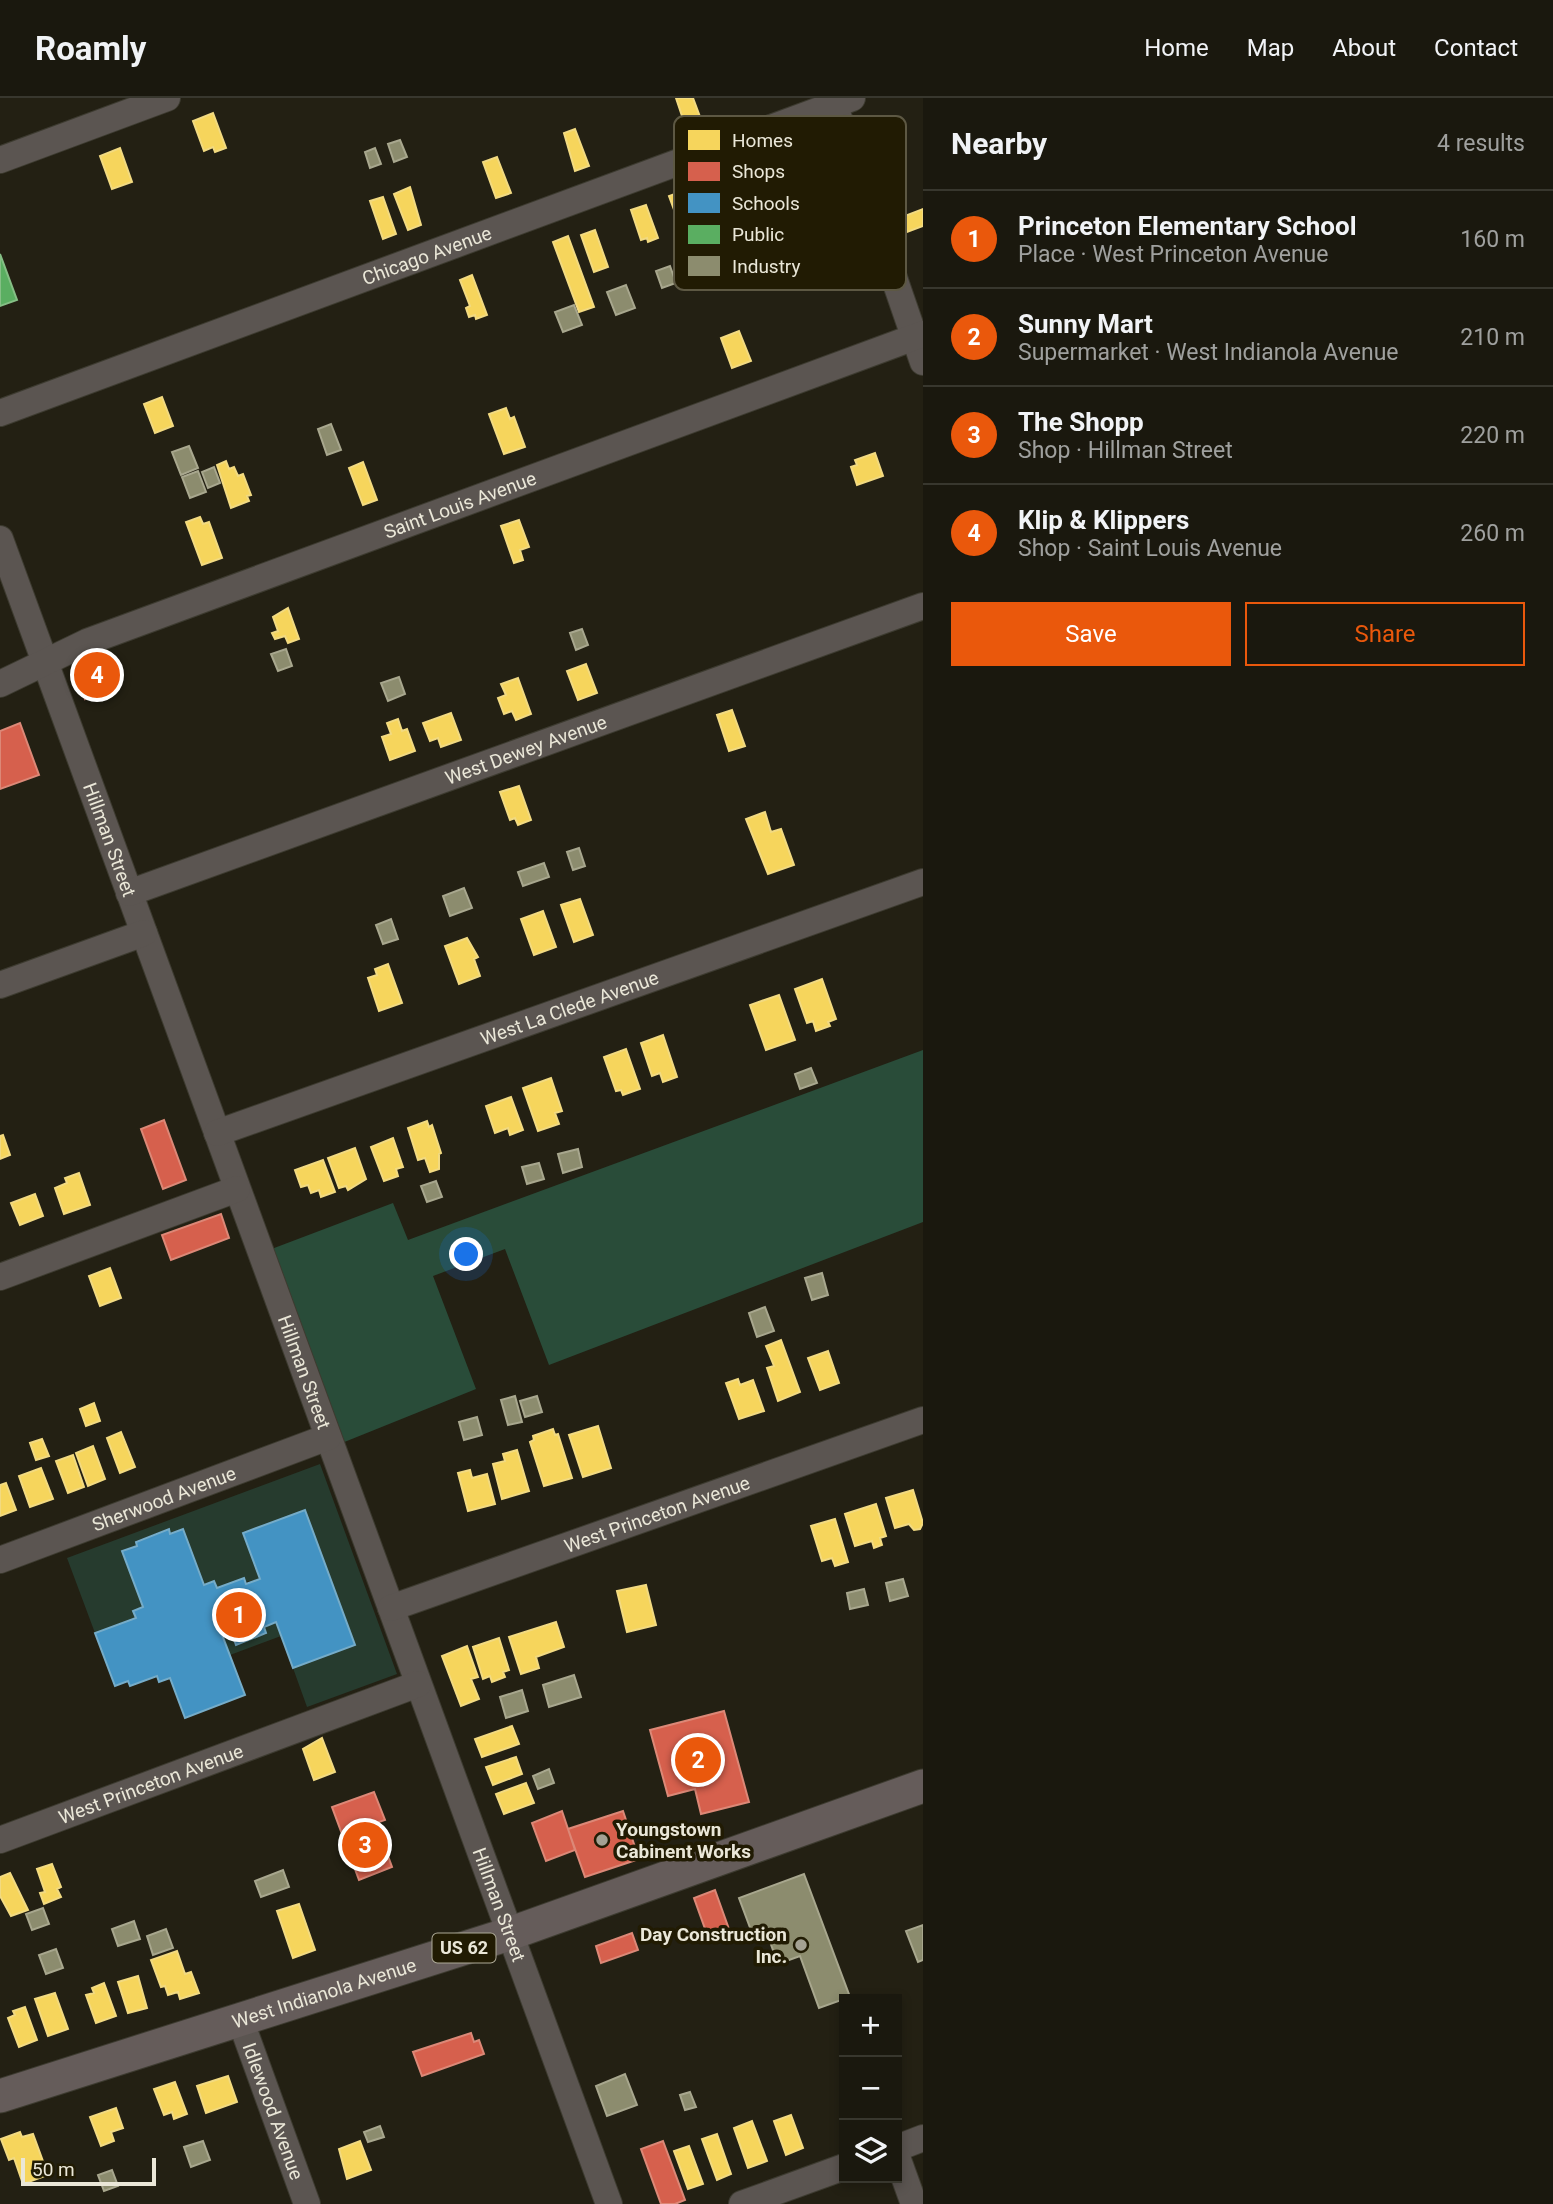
<!DOCTYPE html>
<html lang="en">
<head>
<meta charset="utf-8">
<style>
  body { margin:0; font-family:Roboto,sans-serif; background:#232117; color:#f1f3f6 }
  .controls { position:absolute; right:21px; bottom:21px; display:grid; overflow:hidden; border-radius:0px; box-shadow:0 4px 10px #0003 }
  .controls button { width:63px; height:63px; display:grid; place-items:center; padding:0; border:0; border-bottom:2px solid #38372e; background:#1a180e; color:#f1f3f6; font:35px sans-serif }
  .scale { position:absolute; left:21px; bottom:18px; width:135px; box-sizing:border-box; padding-left:7px; border:4px solid #eae7d8; border-top:0; font-size:19px; line-height:24px; white-space:nowrap; color:#eae7d8; -webkit-text-stroke:5px #211b03; paint-order:stroke }
  .you { position:absolute; left:467px; top:1157px; width:24px; height:24px; margin:-18px; border:5px solid #fff; border-radius:50%; background:#1a73e8; box-shadow:0 0 0 10px #1a73e833 }
  .badge { display:grid; place-items:center; width:46px; height:46px; border-radius:50%; background:#ea580c; color:#fff; font-size:23px; font-weight:700 }
  .pin { position:absolute; translate:-50% -50%; border:4px solid #fff; box-shadow:0 2px 7px #0006 }
  .list { margin:0; padding:0; list-style:none }
  h2 { display:flex; justify-content:space-between; align-items:center; height:91px; margin:0; padding:0 28px; font-size:30px }
  h2 small { font-size:23px; font-weight:400; color:#9fa09e }
  .list li { display:grid; grid-template-columns:46px 1fr auto; gap:21px; align-items:center; box-sizing:border-box; height:98px; padding:0 28px; border-top:2px solid #38372e }
  .list b { display:block; font-size:26px; white-space:nowrap }
  .list p { margin:0; font-size:23px; white-space:nowrap; color:#9fa09e }
  .list em { font-size:23px; font-style:normal; color:#9fa09e }
  .actions { display:flex; gap:14px; padding:21px 28px }
  .actions a { flex:1; padding:16px 0; border:2px solid #ea580c; border-radius:0px; text-align:center; font-size:24px; color:#ea580c }
  .actions .main { background:#ea580c; color:#fff }
  .icon { flex:none; width:38px; height:38px; fill:none; stroke:currentColor; stroke-width:2; stroke-linecap:round; stroke-linejoin:round }
  .map { position:relative; flex:none; width:923px; height:2106px; overflow:hidden }
  header { display:flex; align-items:center; gap:42px; box-sizing:border-box; height:98px; padding:0 35px; background:#1a180e; border-bottom:2px solid #38372e }
  header strong { font-size:33px }
  nav { display:flex; gap:38px; margin-inline-start:auto; font-size:24px }
  main { display:flex }
  aside { flex:1; background:#1a180e }
  .map>svg:first-child { display:block }
  .green { fill:#263b2e }
  .forest { fill:#294c39 }
  .homes { fill:#f6d55c; stroke:#f2da81; stroke-width:2 }
  .shops { fill:#d6604d; stroke:#dc8877; stroke-width:2 }
  .schools { fill:#4393c3; stroke:#75acc9; stroke-width:2 }
  .public { fill:#5aae61; stroke:#85bf85; stroke-width:2 }
  .industry { fill:#8c8c6e; stroke:#a8a78e; stroke-width:2 }
  .lines { fill:none; stroke-linecap:round; stroke-linejoin:round }
  .minor-casing { stroke:#3d3b30; stroke-width:28 }
  .major-casing { stroke:#3d3b30; stroke-width:35 }
  .minor { stroke:#5b5551; stroke-width:26 }
  .major { stroke:#655c5a; stroke-width:33 }
  .poi-dot { fill:#a4a193; stroke:#211b03; stroke-width:2.5 }
  .labels { text-anchor:middle; stroke-width:7; stroke-linejoin:round; paint-order:stroke }
  .shield { fill:#211b03; stroke:#aeaa98; stroke-width:2 }
  .shield-label { font-size:18px; font-weight:bold; fill:#eae7d8 }
  .street-label { font-size:19px; fill:#eae7d8; stroke:#211b03 }
  .poi-label { font-size:19px; font-weight:bold; fill:#eae7d8; stroke:#211b03; text-anchor:start }
  .key { fill:#211b03; stroke:#5d5843; stroke-width:2 }
  .key-label { font-size:19px; fill:#eae7d8 }
</style>
</head>
<body>
<header>
<strong>Roamly</strong>
<nav><a>Home</a><a>Map</a><a>About</a><a>Contact</a></nav>
</header>
<main>
<div class="map">
<svg width="923" height="2106" viewBox="0 0 923 2106">
  <rect width="100%" height="100%" fill="#232013"/>
  <path class="green" d="M 320,1366 L 397,1576 L 307,1609 L 293,1570 L 355,1546 L 304,1412 L 260,1481 L 217,1490 L 214,1483 L 204,1487 L 183,1431 L 170,1436 L 168,1431 L 136,1443 L 137,1448 L 123,1453 L 143,1509 L 133,1513 L 136,1520 L 95,1535 L 67,1460 Z
    M 227,1523 L 236,1546 L 266,1536 L 264,1529 L 276,1524 L 281,1538 L 230,1557 L 218,1526 Z"/>
  <path class="forest" d="M 923,952 L 923,1124 L 549,1267 L 505,1151 L 433,1178 L 476,1291 L 332,1349 L 261,1155 L 393,1105 L 408,1142 Z"/>
  <path class="homes" d="M 676,0 L 693,0 L 703,27 L 687,33 Z
    M 213,15 L 226,50 L 215,54 L 213,49 L 204,53 L 193,23 Z
    M 575,31 L 589,68 L 575,73 L 564,35 Z
    M 120,50 L 132,84 L 112,91 L 100,58 Z
    M 497,59 L 511,95 L 496,100 L 483,64 Z
    M 410,89 L 421,127 L 408,132 L 394,96 Z
    M 683,93 L 697,131 L 683,136 L 669,98 Z
    M 383,99 L 396,136 L 383,141 L 370,103 Z
    M 646,107 L 658,140 L 648,144 L 647,140 L 641,142 L 631,112 Z
    M 923,111 L 923,128 L 907,134 L 902,119 Z
    M 595,132 L 608,169 L 594,174 L 581,137 Z
    M 568,138 L 594,209 L 579,214 L 553,144 Z
    M 472,177 L 487,217 L 476,221 L 475,217 L 469,219 L 466,210 L 470,208 L 460,182 Z
    M 739,233 L 751,263 L 732,270 L 721,240 Z
    M 162,299 L 173,328 L 155,335 L 144,306 Z
    M 506,310 L 510,321 L 514,319 L 525,349 L 504,356 L 489,316 Z
    M 875,355 L 883,378 L 857,387 L 851,369 L 857,367 L 855,362 Z
    M 226,363 L 229,371 L 234,369 L 238,378 L 243,376 L 251,397 L 247,398 L 249,403 L 231,410 L 217,367 Z
    M 363,364 L 377,402 L 363,407 L 349,370 Z
    M 200,419 L 203,426 L 209,424 L 222,460 L 202,467 L 186,424 Z
    M 519,422 L 529,449 L 520,452 L 523,462 L 514,465 L 501,428 Z
    M 288,510 L 299,541 L 288,545 L 285,538 L 275,541 L 272,535 L 278,533 L 273,519 Z
    M 586,566 L 597,595 L 578,602 L 567,573 Z
    M 518,580 L 531,616 L 516,622 L 512,613 L 504,616 L 498,600 L 506,597 L 501,586 Z
    M 732,612 L 745,648 L 729,653 L 717,617 Z
    M 451,615 L 461,642 L 441,649 L 438,640 L 430,643 L 423,625 Z
    M 398,621 L 402,633 L 407,631 L 415,653 L 390,662 L 382,639 L 391,636 L 387,625 Z
    M 519,688 L 531,722 L 518,727 L 515,720 L 510,722 L 500,694 Z
    M 765,714 L 771,734 L 781,731 L 794,767 L 768,776 L 746,721 Z
    M 580,801 L 593,837 L 574,844 L 561,807 Z
    M 543,813 L 556,849 L 534,857 L 521,821 Z
    M 467,840 L 478,859 L 474,861 L 480,878 L 459,886 L 445,848 Z
    M 388,866 L 402,905 L 379,913 L 368,880 L 377,877 L 375,871 Z
    M 822,881 L 836,921 L 828,924 L 830,928 L 816,933 L 813,923 L 807,925 L 795,891 Z
    M 779,897 L 795,942 L 766,952 L 750,907 Z
    M 663,937 L 677,979 L 663,984 L 660,975 L 652,978 L 641,945 Z
    M 626,951 L 640,991 L 623,997 L 621,992 L 616,993 L 604,959 Z
    M 551,980 L 562,1013 L 555,1015 L 559,1026 L 538,1033 L 523,990 Z
    M 511,999 L 523,1032 L 510,1037 L 508,1030 L 495,1035 L 486,1008 Z
    M 427,1023 L 429,1029 L 432,1027 L 441,1055 L 439,1056 L 439,1071 L 430,1074 L 425,1060 L 418,1062 L 408,1030 Z
    M 3,1037 L 10,1057 L 0,1061 L 0,1038 Z
    M 393,1040 L 403,1069 L 396,1071 L 398,1078 L 384,1083 L 371,1049 Z
    M 355,1050 L 366,1081 L 348,1092 L 346,1088 L 339,1090 L 328,1060 Z
    M 323,1062 L 335,1094 L 321,1099 L 319,1092 L 311,1095 L 308,1087 L 301,1089 L 295,1072 Z
    M 79,1075 L 90,1107 L 64,1116 L 55,1090 L 67,1085 L 65,1080 Z
    M 35,1096 L 43,1118 L 20,1127 L 11,1105 Z
    M 110,1170 L 121,1200 L 100,1208 L 89,1178 Z
    M 781,1242 L 800,1294 L 778,1303 L 767,1270 L 774,1268 L 766,1248 Z
    M 828,1253 L 839,1285 L 820,1292 L 808,1260 Z
    M 738,1281 L 740,1287 L 753,1282 L 764,1313 L 739,1321 L 726,1285 Z
    M 94,1305 L 100,1323 L 86,1328 L 80,1311 Z
    M 598,1328 L 611,1370 L 583,1379 L 569,1337 Z
    M 553,1331 L 555,1337 L 558,1336 L 572,1380 L 544,1388 L 530,1344 L 534,1342 L 533,1338 Z
    M 121,1334 L 135,1369 L 120,1375 L 107,1340 Z
    M 42,1341 L 49,1358 L 36,1362 L 30,1345 Z
    M 93,1348 L 105,1381 L 88,1388 L 76,1355 Z
    M 517,1352 L 529,1393 L 502,1401 L 493,1366 L 505,1363 L 503,1356 Z
    M 73,1357 L 84,1389 L 68,1395 L 56,1363 Z
    M 41,1370 L 53,1401 L 30,1409 L 19,1378 Z
    M 470,1372 L 472,1380 L 487,1376 L 495,1406 L 468,1413 L 458,1375 Z
    M 6,1385 L 16,1412 L 0,1418 L 0,1387 Z
    M 913,1392 L 923,1425 L 920,1431 L 914,1432 L 909,1426 L 895,1430 L 886,1400 Z
    M 876,1406 L 886,1438 L 880,1440 L 882,1447 L 874,1450 L 872,1443 L 855,1448 L 845,1416 Z
    M 835,1421 L 848,1464 L 835,1468 L 832,1460 L 822,1463 L 811,1428 Z
    M 646,1487 L 656,1527 L 627,1534 L 617,1493 Z
    M 556,1524 L 564,1549 L 536,1559 L 539,1570 L 521,1576 L 509,1539 Z
    M 499,1540 L 509,1572 L 503,1574 L 505,1579 L 492,1584 L 490,1578 L 483,1581 L 473,1549 Z
    M 467,1548 L 478,1579 L 471,1581 L 479,1601 L 461,1608 L 442,1558 Z
    M 512,1628 L 519,1646 L 482,1659 L 475,1641 Z
    M 322,1640 L 335,1674 L 314,1682 L 303,1651 Z
    M 516,1659 L 522,1676 L 493,1687 L 486,1669 Z
    M 526,1685 L 534,1705 L 504,1716 L 496,1696 Z
    M 52,1766 L 61,1789 L 57,1791 L 61,1799 L 44,1806 L 40,1795 L 45,1794 L 37,1771 Z
    M 10,1775 L 28,1812 L 11,1818 L 0,1798 L 0,1779 Z
    M 299,1806 L 315,1852 L 293,1860 L 277,1813 Z
    M 177,1853 L 185,1876 L 191,1874 L 199,1895 L 180,1901 L 178,1894 L 168,1897 L 165,1888 L 161,1889 L 151,1862 Z
    M 138,1878 L 147,1910 L 128,1915 L 118,1884 Z
    M 104,1885 L 116,1918 L 96,1925 L 86,1897 L 94,1895 L 92,1890 Z
    M 55,1895 L 68,1931 L 48,1938 L 35,1901 Z
    M 25,1909 L 37,1942 L 19,1949 L 8,1920 L 15,1917 L 13,1913 Z
    M 228,1978 L 237,2004 L 206,2015 L 197,1988 Z
    M 175,1984 L 187,2016 L 174,2021 L 172,2014 L 164,2017 L 154,1991 Z
    M 116,2010 L 123,2030 L 111,2034 L 114,2043 L 101,2048 L 90,2019 Z
    M 791,2017 L 803,2050 L 786,2057 L 774,2023 Z
    M 752,2023 L 767,2063 L 748,2070 L 734,2030 Z
    M 20,2034 L 22,2039 L 33,2036 L 48,2077 L 23,2086 L 14,2060 L 9,2062 L 1,2041 Z
    M 717,2036 L 731,2076 L 717,2082 L 702,2041 Z
    M 360,2043 L 371,2072 L 347,2081 L 339,2051 Z
    M 689,2048 L 703,2086 L 688,2091 L 674,2053 Z"/>
  <path class="shops" d="M 110,556 L 119,581 L 115,582 L 116,586 L 85,601 L 75,574 L 99,565 L 97,561 Z
    M 20,625 L 39,677 L 0,691 L 0,633 Z
    M 164,1022 L 186,1082 L 163,1091 L 141,1031 Z
    M 221,1116 L 229,1140 L 171,1162 L 162,1137 Z
    M 724,1613 L 749,1704 L 701,1716 L 695,1691 L 668,1698 L 650,1632 Z
    M 374,1694 L 385,1722 L 376,1725 L 392,1769 L 359,1782 L 332,1709 Z
    M 562,1713 L 575,1752 L 546,1763 L 532,1725 Z
    M 623,1713 L 639,1761 L 585,1779 L 568,1731 Z
    M 715,1792 L 730,1834 L 709,1842 L 694,1800 Z
    M 632,1835 L 638,1852 L 601,1865 L 596,1848 Z
    M 471,1935 L 474,1944 L 479,1942 L 484,1956 L 422,1978 L 413,1954 Z
    M 663,2043 L 685,2102 L 675,2106 L 661,2106 L 641,2051 Z"/>
  <path class="schools" d="M 305,1412 L 355,1547 L 293,1570 L 276,1524 L 264,1529 L 266,1535 L 236,1547 L 227,1523 L 218,1526 L 245,1597 L 185,1620 L 170,1580 L 159,1584 L 157,1578 L 130,1588 L 128,1583 L 115,1588 L 95,1535 L 136,1520 L 133,1513 L 143,1509 L 122,1453 L 137,1448 L 136,1444 L 169,1431 L 170,1436 L 183,1431 L 204,1487 L 214,1483 L 217,1490 L 244,1480 L 246,1486 L 260,1481 L 243,1435 Z"/>
  <path class="public" d="M 0,156 L 17,202 L 0,208 Z"/>
  <path class="industry" d="M 400,42 L 407,59 L 394,64 L 388,46 Z
    M 375,50 L 381,66 L 370,70 L 365,54 Z
    M 670,168 L 676,185 L 662,190 L 656,173 Z
    M 626,187 L 635,210 L 616,217 L 607,194 Z
    M 574,207 L 582,227 L 563,234 L 555,214 Z
    M 331,326 L 341,352 L 327,357 L 318,331 Z
    M 189,348 L 198,370 L 181,377 L 172,354 Z
    M 214,369 L 220,385 L 208,390 L 202,374 Z
    M 198,373 L 206,394 L 190,400 L 182,379 Z
    M 582,531 L 588,547 L 576,552 L 570,535 Z
    M 286,551 L 292,568 L 278,573 L 271,556 Z
    M 399,579 L 405,596 L 388,603 L 381,585 Z
    M 579,750 L 585,768 L 573,772 L 567,754 Z
    M 544,765 L 549,779 L 523,788 L 518,774 Z
    M 464,790 L 472,810 L 450,818 L 443,798 Z
    M 391,821 L 398,841 L 383,846 L 376,827 Z
    M 811,970 L 817,985 L 800,991 L 795,976 Z
    M 578,1051 L 582,1069 L 563,1075 L 558,1056 Z
    M 539,1065 L 544,1081 L 527,1086 L 522,1069 Z
    M 436,1083 L 442,1099 L 427,1104 L 421,1088 Z
    M 822,1175 L 828,1197 L 812,1202 L 805,1180 Z
    M 765,1209 L 774,1233 L 757,1239 L 749,1215 Z
    M 515,1298 L 522,1324 L 508,1327 L 501,1302 Z
    M 537,1298 L 542,1314 L 525,1319 L 520,1303 Z
    M 477,1319 L 482,1337 L 464,1342 L 459,1324 Z
    M 903,1481 L 908,1498 L 890,1503 L 886,1485 Z
    M 864,1491 L 868,1507 L 850,1511 L 847,1495 Z
    M 574,1577 L 581,1599 L 549,1609 L 543,1587 Z
    M 522,1592 L 528,1613 L 506,1620 L 500,1599 Z
    M 549,1671 L 554,1685 L 538,1691 L 533,1678 Z
    M 283,1772 L 289,1789 L 261,1799 L 255,1783 Z
    M 804,1776 L 850,1899 L 819,1910 L 800,1858 L 778,1866 L 765,1830 L 752,1835 L 739,1800 Z
    M 43,1810 L 49,1826 L 32,1832 L 26,1816 Z
    M 134,1823 L 140,1841 L 118,1848 L 112,1831 Z
    M 923,1827 L 923,1862 L 918,1864 L 906,1833 Z
    M 166,1831 L 173,1850 L 153,1857 L 147,1838 Z
    M 56,1851 L 63,1870 L 46,1876 L 39,1857 Z
    M 625,1976 L 637,2007 L 607,2018 L 596,1988 Z
    M 690,1994 L 696,2009 L 685,2012 L 680,1997 Z
    M 380,2028 L 384,2039 L 368,2044 L 364,2034 Z
    M 203,2043 L 210,2062 L 191,2069 L 184,2049 Z
    M 112,2072 L 118,2088 L 104,2093 L 98,2077 Z"/>
  <g class="lines">
    <g class="minor-casing">
      <g id="minor">
        <path d="M 832,0 L 923,264"/>
        <path d="M 0,62 L 167,0"/>
        <path id="s1" d="M 0,315 L 852,0"/>
        <path id="s2" d="M 0,441 L 609,2106"/>
        <path id="s3" d="M 0,586 L 87,544 L 923,236"/>
        <path id="s4" d="M 129,795 L 923,508"/>
        <path d="M 0,887 L 144,835"/>
        <path id="s5" d="M 217,1035 L 923,784"/>
        <path d="M 0,1179 L 237,1091"/>
        <path id="s6" d="M 0,1462 L 328,1339"/>
        <path id="s7" d="M 391,1510 L 923,1322"/>
        <path id="s8" d="M 0,1742 L 418,1586"/>
        <path id="s9" d="M 240,1921 L 307,2106"/>
        <path d="M 897,2050 L 923,2040"/>
        <path d="M 897,2059 L 914,2106"/>
        <path d="M 742,2106 L 844,2069"/>
      </g>
    </g>
    <g class="major-casing">
      <g id="major">
        <path id="s10" d="M 0,1998 L 509,1836 L 923,1688"/>
      </g>
    </g>
    <use href="#minor" class="minor"/>
    <use href="#major" class="major"/>
  </g>
  <g class="poi-dot">
    <circle cx="602" cy="1742" r="7"/>
    <circle cx="801" cy="1847" r="7"/>
  </g>
  <g class="labels">
    <rect class="shield" x="432.5" y="1835.5" width="63" height="29" rx="5"/>
    <g class="shield-label">
      <text x="464" y="1856">US 62</text>
    </g>
    <g class="street-label">
      <text dy="7" stroke="none"><textPath href="#s1" startOffset="455">Chicago Avenue</textPath></text>
      <text dy="7" stroke="none"><textPath href="#s3" startOffset="494">Saint Louis Avenue</textPath></text>
      <text dy="7" stroke="none"><textPath href="#s4" startOffset="422">West Dewey Avenue</textPath></text>
      <text dy="7" stroke="none"><textPath href="#s2" startOffset="320">Hillman Street</textPath></text>
      <text dy="7" stroke="none"><textPath href="#s5" startOffset="374">West La Clede Avenue</textPath></text>
      <text dy="7" stroke="none"><textPath href="#s2" startOffset="887">Hillman Street</textPath></text>
      <text dy="7" stroke="none"><textPath href="#s6" startOffset="175">Sherwood Avenue</textPath></text>
      <text dy="7" stroke="none"><textPath href="#s7" startOffset="282">West Princeton Avenue</textPath></text>
      <text dy="7" stroke="none"><textPath href="#s8" startOffset="161">West Princeton Avenue</textPath></text>
      <text dy="7" stroke="none"><textPath href="#s2" startOffset="1454">Hillman Street</textPath></text>
      <text dy="7" stroke="none"><textPath href="#s10" startOffset="340">West Indianola Avenue</textPath></text>
      <text dy="7" stroke="none"><textPath href="#s9" startOffset="98">Idlewood Avenue</textPath></text>
    </g>
    <g class="poi-label">
      <text x="616" y="1738">Youngstown<tspan x="616" dy="22">Cabinent Works</tspan></text>
      <text x="787" y="1843" text-anchor="end">Day Construction<tspan x="787" dy="22">Inc.</tspan></text>
    </g>
  </g>
  <rect x="674" y="18" width="232" height="174" rx="10" class="key"/>
  <rect x="688" y="32" width="32" height="20" fill="#f6d55c"/>
  <rect x="688" y="64" width="32" height="19" fill="#d6604d"/>
  <rect x="688" y="95" width="32" height="20" fill="#4393c3"/>
  <rect x="688" y="127" width="32" height="19" fill="#5aae61"/>
  <rect x="688" y="158" width="32" height="20" fill="#8c8c6e"/>
  <g class="key-label">
    <text x="732" y="49">Homes</text>
    <text x="732" y="80">Shops</text>
    <text x="732" y="112">Schools</text>
    <text x="732" y="143">Public</text>
    <text x="732" y="175">Industry</text>
  </g>
</svg>
<div class="controls">
<button>+</button>
<button>−</button>
<button><svg class="icon" aria-label="layers" viewBox="0 0 24 24"><path d="M12 4l9 5-9 5-9-5zM3 14l9 5 9-5"/></svg></button>
</div>
<div class="scale">50 m</div>
<div class="you"></div>
<div class="pin badge" style="left:239px;top:1517px">1</div>
<div class="pin badge" style="left:698px;top:1662px">2</div>
<div class="pin badge" style="left:365px;top:1747px">3</div>
<div class="pin badge" style="left:97px;top:577px">4</div>
</div>
<aside>
<h2>Nearby<small>4 results</small></h2>
<ul class="list">
<li><span class="badge">1</span><div><b>Princeton Elementary School</b><p>Place · West Princeton Avenue</p></div><em>160 m</em></li>
<li><span class="badge">2</span><div><b>Sunny Mart</b><p>Supermarket · West Indianola Avenue</p></div><em>210 m</em></li>
<li><span class="badge">3</span><div><b>The Shopp</b><p>Shop · Hillman Street</p></div><em>220 m</em></li>
<li><span class="badge">4</span><div><b>Klip &amp; Klippers</b><p>Shop · Saint Louis Avenue</p></div><em>260 m</em></li>
</ul>
<div class="actions"><a class="main">Save</a><a>Share</a></div>
</aside>
</main>
</body>
</html>
